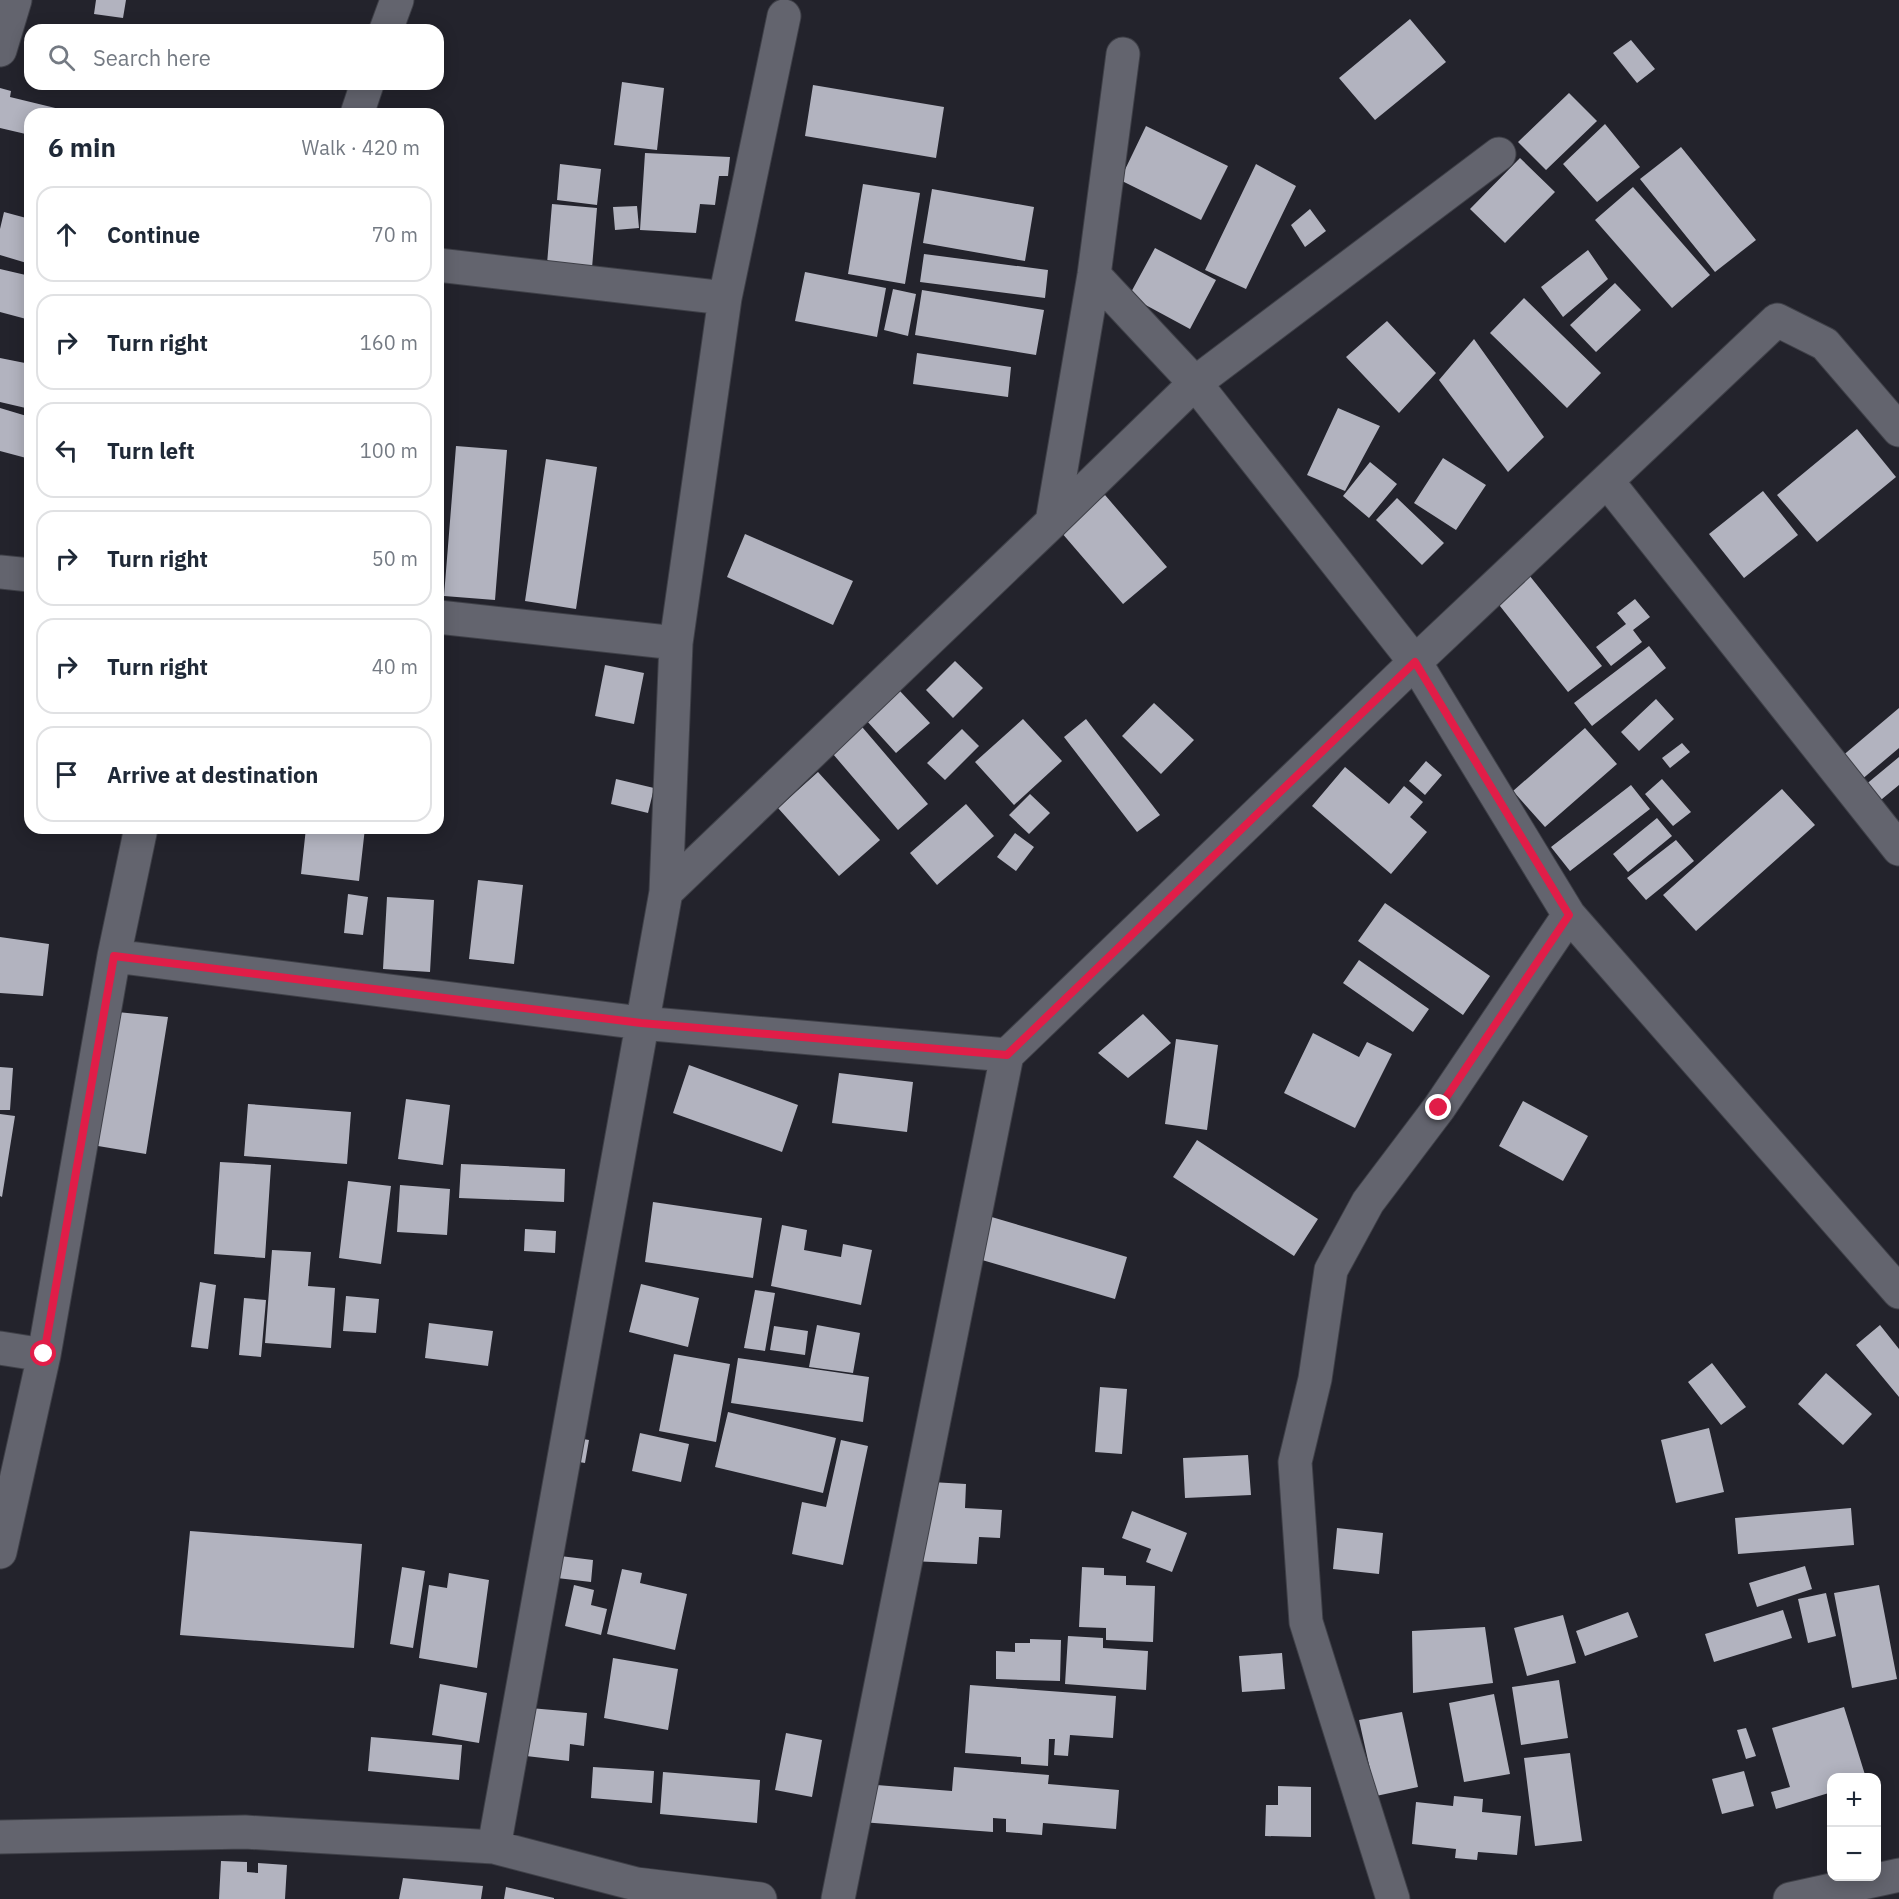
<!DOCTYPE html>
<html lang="en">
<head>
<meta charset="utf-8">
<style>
  body { margin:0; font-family:"IBM Plex Sans",sans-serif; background:#f2f2f3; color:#1f2937 }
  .controls { position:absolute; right:18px; bottom:18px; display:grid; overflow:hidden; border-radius:12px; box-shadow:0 3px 15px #0003 }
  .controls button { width:54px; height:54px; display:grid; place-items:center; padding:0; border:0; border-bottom:2px solid #e0e1e3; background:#fff; color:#1f2937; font:30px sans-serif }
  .stop { position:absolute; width:18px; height:18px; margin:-14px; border:4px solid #e11d48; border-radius:50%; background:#fff }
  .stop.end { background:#e11d48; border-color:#fff; box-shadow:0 2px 6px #0008 }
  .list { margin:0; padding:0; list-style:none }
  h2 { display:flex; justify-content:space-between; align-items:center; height:78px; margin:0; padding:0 24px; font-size:26px }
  h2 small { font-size:20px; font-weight:400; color:#747a83 }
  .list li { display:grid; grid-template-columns:39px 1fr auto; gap:18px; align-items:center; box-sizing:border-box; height:96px; margin:0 12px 12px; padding:0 12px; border:2px solid #e0e1e3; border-radius:18px }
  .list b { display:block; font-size:22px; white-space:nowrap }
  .list em { font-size:20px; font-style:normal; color:#747a83 }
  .icon { flex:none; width:33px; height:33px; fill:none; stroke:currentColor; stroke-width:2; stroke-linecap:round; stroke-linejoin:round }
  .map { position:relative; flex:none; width:1899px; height:1899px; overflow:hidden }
  .search { position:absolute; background:#fff; box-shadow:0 3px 15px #0003; left:24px; top:24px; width:420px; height:66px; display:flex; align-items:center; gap:15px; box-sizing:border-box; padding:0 21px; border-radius:18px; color:#747a83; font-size:22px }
  .panel { position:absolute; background:#fff; box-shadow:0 3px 15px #0003; left:24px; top:108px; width:420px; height:726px; border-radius:18px }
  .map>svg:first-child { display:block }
  .building { fill:#b2b3bf }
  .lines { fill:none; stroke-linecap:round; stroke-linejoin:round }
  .minor-casing { stroke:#3f4048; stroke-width:35 }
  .minor { stroke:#63646e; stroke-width:33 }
  .route { stroke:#e11d48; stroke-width:8 }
</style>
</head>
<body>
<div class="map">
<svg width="1899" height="1899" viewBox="0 0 1899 1899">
  <rect width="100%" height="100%" fill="#23232c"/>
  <path class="building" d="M 96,0 L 126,0 L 123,18 L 94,14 Z
    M 1410,19 L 1446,62 L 1375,120 L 1339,78 Z
    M 1631,40 L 1655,69 L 1637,83 L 1613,53 Z
    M 622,82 L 664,88 L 657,150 L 614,145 Z
    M 813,85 L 944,107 L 936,158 L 805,136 Z
    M 0,88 L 11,91 L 10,97 L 80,114 L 30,114 L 30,135 L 0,128 Z
    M 1569,93 L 1597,121 L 1546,170 L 1518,142 Z
    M 1605,124 L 1640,167 L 1597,202 L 1563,164 Z
    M 1146,126 L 1228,166 L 1201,220 L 1120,180 Z
    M 1681,147 L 1756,240 L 1715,272 L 1640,179 Z
    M 645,153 L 730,157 L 728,176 L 719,176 L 715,205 L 700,204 L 696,233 L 640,230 Z
    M 1520,158 L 1555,192 L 1505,243 L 1470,209 Z
    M 560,164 L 601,169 L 597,205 L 557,200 Z
    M 1256,164 L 1296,186 L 1246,289 L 1205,270 Z
    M 863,184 L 920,193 L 905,284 L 848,274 Z
    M 1633,187 L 1710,275 L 1672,308 L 1595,220 Z
    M 932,189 L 1034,207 L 1025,261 L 923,243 Z
    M 552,204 L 597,208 L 592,268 L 547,264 Z
    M 637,206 L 639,228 L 615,230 L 613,207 Z
    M 1310,209 L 1326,231 L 1305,247 L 1291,225 Z
    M 4,212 L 30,219 L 30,264 L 0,255 L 0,229 Z
    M 1155,248 L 1216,280 L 1190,329 L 1129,296 Z
    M 1588,250 L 1608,279 L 1563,317 L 1541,287 Z
    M 924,254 L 1048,270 L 1045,298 L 920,282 Z
    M 0,269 L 30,276 L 30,320 L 0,312 Z
    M 805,272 L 886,288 L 877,337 L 795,321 Z
    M 1615,283 L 1641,310 L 1596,352 L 1570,325 Z
    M 893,289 L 916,294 L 908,336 L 884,330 Z
    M 922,290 L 1044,310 L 1036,355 L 915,335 Z
    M 1524,298 L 1601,373 L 1567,408 L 1490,333 Z
    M 1387,321 L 1436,373 L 1399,413 L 1346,357 Z
    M 1474,339 L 1544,437 L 1508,472 L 1439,380 Z
    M 917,353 L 1011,367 L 1008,397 L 913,384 Z
    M 0,358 L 30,364 L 30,409 L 0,402 Z
    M 0,408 L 30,417 L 30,459 L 0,451 Z
    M 1338,408 L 1380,426 L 1345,491 L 1307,475 Z
    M 1857,429 L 1896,477 L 1817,542 L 1777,495 Z
    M 456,446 L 507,450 L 495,600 L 444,596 Z
    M 1443,458 L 1486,485 L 1456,530 L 1414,503 Z
    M 546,459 L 597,467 L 576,609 L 525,601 Z
    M 1370,462 L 1397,484 L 1369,518 L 1343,496 Z
    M 1763,491 L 1798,535 L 1744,578 L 1709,534 Z
    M 1105,495 L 1167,567 L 1123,604 L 1061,532 Z
    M 1397,498 L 1444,543 L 1422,565 L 1376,520 Z
    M 745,534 L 853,581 L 833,625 L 727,577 Z
    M 1529,575 L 1602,666 L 1568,692 L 1496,601 Z
    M 1635,599 L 1650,617 L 1633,630 L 1642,642 L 1611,666 L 1596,647 L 1626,624 L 1617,613 Z
    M 1649,646 L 1666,668 L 1592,726 L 1574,703 Z
    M 955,661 L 983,688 L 953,718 L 926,690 Z
    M 605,665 L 644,673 L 634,724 L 595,716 Z
    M 899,690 L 930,723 L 896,753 L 866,720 Z
    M 1656,699 L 1674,719 L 1639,751 L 1621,732 Z
    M 1154,703 L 1194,740 L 1161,774 L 1122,736 Z
    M 1899,708 L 1899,748 L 1854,786 L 1834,763 Z
    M 851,714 L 928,804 L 898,830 L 821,740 Z
    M 1023,719 L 1062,761 L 1014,805 L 975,762 Z
    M 1086,719 L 1160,815 L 1137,832 L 1064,737 Z
    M 1585,728 L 1617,764 L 1545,827 L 1513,791 Z
    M 962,729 L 979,746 L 945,780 L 927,763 Z
    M 1682,743 L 1690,752 L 1670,768 L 1662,758 Z
    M 1899,757 L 1899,785 L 1865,813 L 1852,796 Z
    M 1426,761 L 1442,775 L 1425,795 L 1409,781 Z
    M 1345,767 L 1389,804 L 1404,786 L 1423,802 L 1410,817 L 1427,832 L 1391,874 L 1312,806 Z
    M 818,772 L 880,840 L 839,876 L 778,808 Z
    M 616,779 L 654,788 L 648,813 L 611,804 Z
    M 1662,779 L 1691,812 L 1673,826 L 1645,794 Z
    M 1631,785 L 1650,809 L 1570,871 L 1551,847 Z
    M 1782,789 L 1815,825 L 1696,931 L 1663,895 Z
    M 1030,794 L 1050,813 L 1029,834 L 1009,815 Z
    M 966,804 L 994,836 L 937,885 L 910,853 Z
    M 1657,818 L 1672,836 L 1628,872 L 1613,854 Z
    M 306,828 L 365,828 L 359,881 L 301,874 Z
    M 1015,833 L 1034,847 L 1016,871 L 997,857 Z
    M 1676,840 L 1694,861 L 1646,900 L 1627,878 Z
    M 478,880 L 523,885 L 514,964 L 469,959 Z
    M 348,894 L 368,897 L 363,935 L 344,933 Z
    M 387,897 L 434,900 L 430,972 L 383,969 Z
    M 1385,903 L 1490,976 L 1463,1015 L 1358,941 Z
    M 0,937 L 49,944 L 43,996 L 0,993 Z
    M 1359,960 L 1429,1009 L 1413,1032 L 1343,983 Z
    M 107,1011 L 168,1017 L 146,1154 L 86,1144 Z
    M 1143,1014 L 1171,1043 L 1128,1078 L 1098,1053 Z
    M 1313,1033 L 1359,1057 L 1367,1042 L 1392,1054 L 1355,1128 L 1284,1093 Z
    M 1176,1039 L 1218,1045 L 1207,1130 L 1165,1124 Z
    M 689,1065 L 798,1105 L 782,1152 L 673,1113 Z
    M 0,1067 L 13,1068 L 10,1110 L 0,1110 Z
    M 839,1073 L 913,1082 L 907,1132 L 832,1123 Z
    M 406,1099 L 450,1105 L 443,1165 L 398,1159 Z
    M 1523,1101 L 1588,1136 L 1563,1181 L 1499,1146 Z
    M 248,1104 L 351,1112 L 347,1164 L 244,1156 Z
    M 0,1114 L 15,1116 L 2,1197 L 0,1196 Z
    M 1197,1140 L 1318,1219 L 1294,1256 L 1173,1177 Z
    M 220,1162 L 271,1165 L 265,1258 L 214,1254 Z
    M 461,1164 L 565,1169 L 564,1202 L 459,1198 Z
    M 348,1181 L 391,1186 L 381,1264 L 339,1258 Z
    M 400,1185 L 450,1189 L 447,1235 L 397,1232 Z
    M 653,1202 L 762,1218 L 753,1278 L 645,1262 Z
    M 978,1213 L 1127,1257 L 1115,1299 L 965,1255 Z
    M 782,1225 L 807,1230 L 804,1250 L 841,1257 L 843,1244 L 872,1250 L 861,1305 L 771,1286 Z
    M 525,1229 L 556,1231 L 555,1253 L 524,1251 Z
    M 272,1250 L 311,1252 L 308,1286 L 335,1288 L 331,1348 L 265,1343 Z
    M 200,1282 L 216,1285 L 208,1349 L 191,1347 Z
    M 641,1284 L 699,1298 L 688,1347 L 629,1332 Z
    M 755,1290 L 775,1293 L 765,1351 L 744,1348 Z
    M 346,1296 L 379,1299 L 376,1333 L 343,1331 Z
    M 244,1298 L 266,1300 L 261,1357 L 239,1355 Z
    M 429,1323 L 493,1331 L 488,1366 L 425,1358 Z
    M 817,1325 L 860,1333 L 853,1373 L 809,1367 Z
    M 1880,1325 L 1899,1349 L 1899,1397 L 1856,1345 Z
    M 774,1326 L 808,1331 L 805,1355 L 770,1350 Z
    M 674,1354 L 730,1364 L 716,1442 L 659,1431 Z
    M 738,1358 L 869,1377 L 863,1422 L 731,1403 Z
    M 1712,1363 L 1746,1407 L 1721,1425 L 1688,1382 Z
    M 1826,1373 L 1872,1414 L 1843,1445 L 1798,1404 Z
    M 1100,1387 L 1127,1389 L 1122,1454 L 1095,1452 Z
    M 728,1412 L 836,1438 L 823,1493 L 715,1467 Z
    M 1709,1428 L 1724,1492 L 1676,1503 L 1661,1440 Z
    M 640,1433 L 689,1444 L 681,1482 L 632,1471 Z
    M 571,1437 L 589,1440 L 585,1463 L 567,1460 Z
    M 841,1440 L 868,1446 L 843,1565 L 792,1554 L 802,1502 L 826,1507 Z
    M 1248,1455 L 1251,1495 L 1185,1498 L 1183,1458 Z
    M 931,1482 L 966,1484 L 965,1508 L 1002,1510 L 1000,1538 L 979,1537 L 977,1564 L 911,1561 Z
    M 1851,1508 L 1854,1545 L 1738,1554 L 1735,1518 Z
    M 1132,1511 L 1187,1533 L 1172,1572 L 1146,1562 L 1151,1549 L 1122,1538 Z
    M 1337,1528 L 1383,1533 L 1379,1574 L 1333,1569 Z
    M 190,1531 L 362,1544 L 354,1648 L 180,1635 Z
    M 560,1556 L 593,1560 L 591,1582 L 557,1578 Z
    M 1805,1566 L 1812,1589 L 1757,1607 L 1749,1583 Z
    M 402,1567 L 425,1571 L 413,1648 L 390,1644 Z
    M 1082,1567 L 1104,1568 L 1104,1575 L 1126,1576 L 1126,1585 L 1155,1586 L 1153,1642 L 1106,1640 L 1106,1628 L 1079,1627 Z
    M 622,1569 L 642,1573 L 640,1583 L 687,1594 L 675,1650 L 607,1634 Z
    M 449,1573 L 489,1580 L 477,1668 L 419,1658 L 429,1585 L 447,1588 Z
    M 574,1585 L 594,1590 L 591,1605 L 607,1609 L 601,1635 L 565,1626 Z
    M 1879,1585 L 1897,1679 L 1852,1688 L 1834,1593 Z
    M 1826,1593 L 1836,1636 L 1808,1643 L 1798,1599 Z
    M 1783,1610 L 1792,1638 L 1714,1662 L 1705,1634 Z
    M 1628,1612 L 1638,1637 L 1585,1656 L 1576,1631 Z
    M 1563,1615 L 1576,1663 L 1527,1676 L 1514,1628 Z
    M 1485,1627 L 1493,1683 L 1413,1693 L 1412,1631 Z
    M 1068,1636 L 1103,1638 L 1103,1648 L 1148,1651 L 1146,1690 L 1065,1684 Z
    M 1030,1639 L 1061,1640 L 1060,1681 L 996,1679 L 996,1651 L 1015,1652 L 1015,1643 L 1030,1643 Z
    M 1282,1653 L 1285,1689 L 1242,1692 L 1239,1656 Z
    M 613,1658 L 678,1669 L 668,1730 L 604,1718 Z
    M 1559,1680 L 1568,1738 L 1521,1745 L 1512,1687 Z
    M 440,1684 L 487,1693 L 479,1743 L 432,1735 Z
    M 970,1685 L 1116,1696 L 1113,1738 L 1070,1735 L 1068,1756 L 1054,1755 L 1055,1739 L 1049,1739 L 1048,1766 L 1021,1764 L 1021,1757 L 965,1753 Z
    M 1494,1694 L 1510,1774 L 1464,1782 L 1449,1703 Z
    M 1844,1707 L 1866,1778 L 1832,1778 L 1832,1792 L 1776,1809 L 1771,1792 L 1790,1787 L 1772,1728 Z
    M 530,1708 L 587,1713 L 584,1746 L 570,1744 L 569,1761 L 526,1756 Z
    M 1402,1712 L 1418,1787 L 1376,1796 L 1359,1720 Z
    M 1746,1728 L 1756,1756 L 1746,1759 L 1737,1730 Z
    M 786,1733 L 822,1740 L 812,1797 L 775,1790 Z
    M 371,1737 L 462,1745 L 459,1780 L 368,1771 Z
    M 1570,1753 L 1582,1841 L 1535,1846 L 1524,1758 Z
    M 593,1767 L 654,1771 L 652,1803 L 591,1798 Z
    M 954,1767 L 1049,1775 L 1048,1784 L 1119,1790 L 1116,1829 L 1043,1823 L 1042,1835 L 1006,1832 L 1006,1819 L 993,1818 L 993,1832 L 861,1822 L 864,1784 L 952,1791 Z
    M 1744,1771 L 1754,1806 L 1722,1814 L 1712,1779 Z
    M 663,1772 L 760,1780 L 757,1823 L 660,1814 Z
    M 1278,1786 L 1311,1787 L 1311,1837 L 1265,1836 L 1266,1805 L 1278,1805 Z
    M 1454,1796 L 1483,1799 L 1482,1812 L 1521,1816 L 1517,1855 L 1478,1852 L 1477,1860 L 1455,1858 L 1456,1849 L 1412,1844 L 1416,1802 L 1453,1806 Z
    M 221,1861 L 247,1862 L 247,1872 L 258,1873 L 258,1863 L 287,1865 L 285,1899 L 219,1899 Z
    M 403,1878 L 483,1886 L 481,1899 L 399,1899 Z
    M 506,1887 L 554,1898 L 554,1899 L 504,1899 Z"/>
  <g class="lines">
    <g class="minor-casing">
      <path id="minor" d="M 386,30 L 397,0
        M 0,50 L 15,0
        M 357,114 L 367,84
        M 438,265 L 725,298
        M 1094,275 L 1195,383 L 1415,662 L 1569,915 L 1899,1292
        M 1607,481 L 1899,849
        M 1052,522 L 1195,383 L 1499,154
        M 0,572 L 30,575
        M 438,617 L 676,643
        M 666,892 L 1052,522 L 1094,275 L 1123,54
        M 114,956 L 641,1023 L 1007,1055
        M 0,1348 L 44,1355
        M 0,1552 L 44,1355 L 114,956 L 141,828
        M 0,1837 L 245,1832 L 494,1847 L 636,1884 L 760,1899
        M 494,1847 L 666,892 L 676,643 L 725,298 L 784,16
        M 838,1899 L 1007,1055 L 1415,662 L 1777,320 L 1825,344 L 1899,430
        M 1393,1899 L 1306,1622 L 1295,1462 L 1315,1379 L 1331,1270 L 1368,1202 L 1439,1108 L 1569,915
        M 1790,1899 L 1899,1875"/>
    </g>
    <use href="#minor" class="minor"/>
  </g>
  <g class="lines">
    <path class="route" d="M 44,1354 L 114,956 L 641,1023 L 1007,1055 L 1415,662 L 1569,915 L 1439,1108"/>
  </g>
</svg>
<div class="controls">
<button>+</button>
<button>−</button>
</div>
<div class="stop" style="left:44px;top:1354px"></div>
<div class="stop end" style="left:1439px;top:1108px"></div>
<div class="search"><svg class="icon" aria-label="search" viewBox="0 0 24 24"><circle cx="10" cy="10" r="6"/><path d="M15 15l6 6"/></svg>Search here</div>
<section class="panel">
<h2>6 min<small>Walk · 420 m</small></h2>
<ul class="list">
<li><svg class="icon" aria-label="ahead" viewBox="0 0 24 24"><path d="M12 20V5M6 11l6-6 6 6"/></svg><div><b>Continue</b></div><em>70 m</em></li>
<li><svg class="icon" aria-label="right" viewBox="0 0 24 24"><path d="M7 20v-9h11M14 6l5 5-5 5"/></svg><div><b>Turn right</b></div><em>160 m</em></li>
<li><svg class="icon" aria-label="left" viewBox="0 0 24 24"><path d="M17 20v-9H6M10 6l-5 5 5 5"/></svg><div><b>Turn left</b></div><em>100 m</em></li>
<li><svg class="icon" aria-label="right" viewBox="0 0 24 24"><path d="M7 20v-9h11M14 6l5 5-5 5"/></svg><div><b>Turn right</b></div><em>50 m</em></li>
<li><svg class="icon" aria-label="right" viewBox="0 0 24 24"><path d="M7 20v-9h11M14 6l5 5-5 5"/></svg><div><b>Turn right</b></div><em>40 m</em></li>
<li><svg class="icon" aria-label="arrive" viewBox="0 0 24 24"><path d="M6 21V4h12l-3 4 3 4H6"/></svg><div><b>Arrive at destination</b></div></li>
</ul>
</section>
</div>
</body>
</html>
